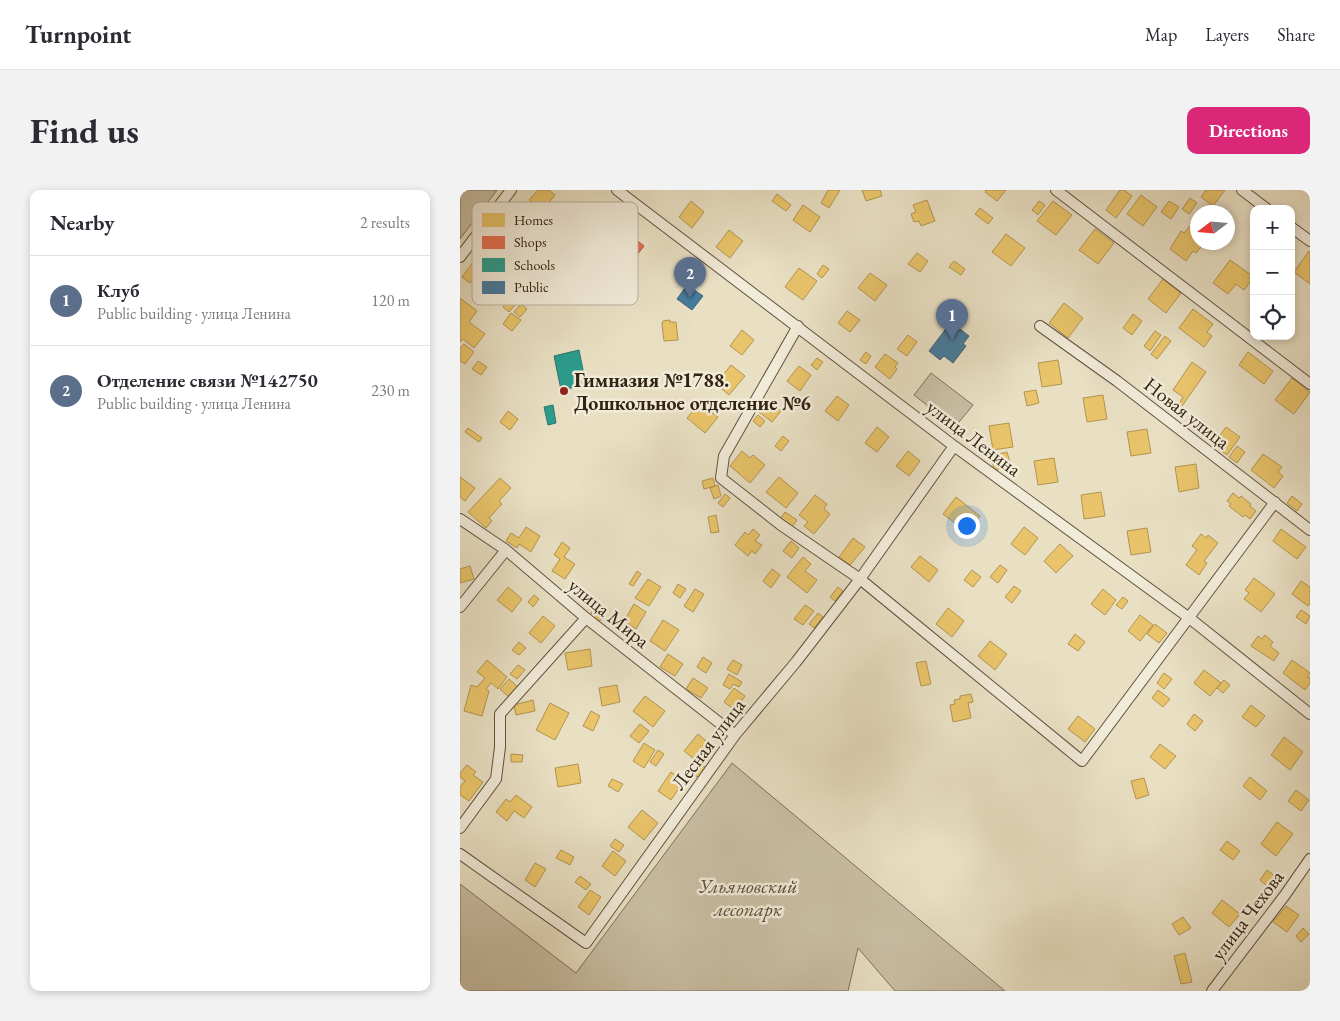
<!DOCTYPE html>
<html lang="en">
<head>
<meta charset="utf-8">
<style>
  body { margin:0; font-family:"EB Garamond",serif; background:#f2f2f3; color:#2b2b33 }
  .controls { position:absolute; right:15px; top:15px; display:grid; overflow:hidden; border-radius:10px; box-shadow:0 2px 8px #0003 }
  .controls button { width:45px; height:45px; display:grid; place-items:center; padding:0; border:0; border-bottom:1px solid #e1e1e2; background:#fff; color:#2b2b33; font:25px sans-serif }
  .compass { position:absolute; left:730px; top:15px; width:45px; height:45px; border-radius:50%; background:#fff; box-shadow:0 2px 8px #0003; rotate:254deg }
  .you { position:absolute; left:506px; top:335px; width:18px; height:18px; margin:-12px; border:4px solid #fff; border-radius:50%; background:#1a73e8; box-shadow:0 0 0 8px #1a73e833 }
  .badge { display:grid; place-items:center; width:32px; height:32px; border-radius:50%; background:#db2777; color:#fff; font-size:16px; font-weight:700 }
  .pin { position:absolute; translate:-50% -41px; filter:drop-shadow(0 1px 2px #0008) }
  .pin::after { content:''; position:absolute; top:26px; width:18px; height:15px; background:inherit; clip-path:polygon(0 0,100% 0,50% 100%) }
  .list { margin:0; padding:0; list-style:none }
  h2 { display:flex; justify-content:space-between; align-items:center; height:65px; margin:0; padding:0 20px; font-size:21px }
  h2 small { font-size:16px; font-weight:400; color:#7c7c81 }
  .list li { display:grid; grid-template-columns:32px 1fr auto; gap:15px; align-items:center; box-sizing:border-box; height:90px; padding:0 20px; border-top:1px solid #e1e1e2 }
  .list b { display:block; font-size:19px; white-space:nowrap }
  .list p { margin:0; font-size:16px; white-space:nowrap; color:#7c7c81 }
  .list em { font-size:16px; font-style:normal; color:#7c7c81 }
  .icon { flex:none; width:28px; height:28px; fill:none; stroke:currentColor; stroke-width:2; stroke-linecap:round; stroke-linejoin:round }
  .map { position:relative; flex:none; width:850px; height:801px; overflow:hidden; border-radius:10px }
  header { display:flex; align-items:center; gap:30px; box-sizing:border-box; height:70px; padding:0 25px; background:#fff; border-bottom:1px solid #e1e1e2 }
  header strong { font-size:24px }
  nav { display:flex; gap:28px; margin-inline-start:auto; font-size:18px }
  .intro { display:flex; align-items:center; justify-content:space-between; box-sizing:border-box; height:120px; padding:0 30px }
  h1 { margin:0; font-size:35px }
  .button { padding:12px 22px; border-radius:10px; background:#db2777; color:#fff; font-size:18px; font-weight:700 }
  main { display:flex; gap:30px; padding:0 30px }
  aside { flex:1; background:#fff; border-radius:10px; box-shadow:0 2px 8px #0003 }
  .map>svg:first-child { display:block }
  .green { fill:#cac0a6; stroke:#7e725c }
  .homes { fill:#e9c46a; stroke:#b29450 }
  .shops { fill:#e76f51; stroke:#b1583e }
  .schools { fill:#2a9d8f; stroke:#2d786a }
  .public { fill:#457b9d; stroke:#406173 }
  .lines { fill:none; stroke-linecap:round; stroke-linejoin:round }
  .minor-casing { stroke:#60523e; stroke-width:12 }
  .minor { stroke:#f1ebd9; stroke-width:10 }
  .poi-dot { fill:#8f2418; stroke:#f1ebd9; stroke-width:2 }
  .labels { text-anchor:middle; stroke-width:5; stroke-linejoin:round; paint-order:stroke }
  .poi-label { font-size:20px; font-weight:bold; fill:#332312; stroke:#f1ebd9; text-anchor:start }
  .street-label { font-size:20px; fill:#332312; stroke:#f1ebd9 }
  .park-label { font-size:20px; font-style:italic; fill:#594a37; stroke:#f1ebd9 }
  .key { fill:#f1ebd9; stroke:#b8af9d; stroke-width:1 }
  .key-label { font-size:14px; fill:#332312 }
</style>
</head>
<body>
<header>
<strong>Turnpoint</strong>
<nav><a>Map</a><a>Layers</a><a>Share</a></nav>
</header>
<div class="intro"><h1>Find us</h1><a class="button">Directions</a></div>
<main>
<aside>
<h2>Nearby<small>2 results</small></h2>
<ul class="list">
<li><span class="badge" style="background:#5c6f8a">1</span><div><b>Клуб</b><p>Public building · улица Ленина</p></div><em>120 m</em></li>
<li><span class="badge" style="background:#5c6f8a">2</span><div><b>Отделение связи №142750</b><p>Public building · улица Ленина</p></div><em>230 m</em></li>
</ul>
</aside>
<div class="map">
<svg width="850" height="801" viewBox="0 0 850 801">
  <rect width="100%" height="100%" fill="#e9e0c4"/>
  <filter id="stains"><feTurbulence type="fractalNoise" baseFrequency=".004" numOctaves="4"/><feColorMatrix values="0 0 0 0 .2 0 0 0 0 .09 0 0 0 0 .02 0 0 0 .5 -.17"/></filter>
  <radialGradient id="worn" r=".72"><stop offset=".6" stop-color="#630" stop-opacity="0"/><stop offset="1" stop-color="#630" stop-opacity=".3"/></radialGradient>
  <path class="green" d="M 0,0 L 37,0 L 0,49 Z
    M 471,183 L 513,215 L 495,237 L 454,205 Z
    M 272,573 L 545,801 L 435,801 L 398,758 L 388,801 L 0,801 L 0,694 L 116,783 Z"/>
  <path class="homes" d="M 78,0 L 89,0 L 95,5 L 82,21 L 69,10 Z
    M 368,0 L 380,0 L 369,18 L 361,13 Z
    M 402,0 L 420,0 L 422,6 L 406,11 Z
    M 526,0 L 546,0 L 537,11 L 525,2 Z
    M 660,0 L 664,0 L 672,6 L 656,28 L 646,20 Z
    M 746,0 L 765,0 L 753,16 L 741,7 Z
    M 317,4 L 331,15 L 326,21 L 312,11 Z
    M 681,5 L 697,17 L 683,36 L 667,24 Z
    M 730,8 L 737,13 L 729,24 L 722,19 Z
    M 467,10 L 475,31 L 461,36 L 459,31 L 454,32 L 451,24 L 456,22 L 453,15 Z
    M 231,11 L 244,22 L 232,38 L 219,27 Z
    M 579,11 L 585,15 L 578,25 L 572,20 Z
    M 593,11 L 612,25 L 596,45 L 577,31 Z
    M 709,11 L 719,17 L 711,29 L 701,22 Z
    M 343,15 L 360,27 L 350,42 L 333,30 Z
    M 520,18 L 533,28 L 528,34 L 515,24 Z
    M 730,36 L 738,42 L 736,52 L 742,56 L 736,63 L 733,61 L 726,71 L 710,59 L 721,41 L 724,43 Z
    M 635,39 L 654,53 L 638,74 L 619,60 Z
    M 269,40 L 283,51 L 270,68 L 256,57 Z
    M 546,44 L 565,58 L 551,76 L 532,62 Z
    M 849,61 L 850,62 L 850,94 L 834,82 Z
    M 457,63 L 468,71 L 460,82 L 448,74 Z
    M 770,70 L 794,87 L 784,100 L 776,94 L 768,104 L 753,93 Z
    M 494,71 L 505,79 L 501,85 L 489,77 Z
    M 13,72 L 21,78 L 10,93 L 2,87 Z
    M 363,75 L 369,79 L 362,88 L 357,84 Z
    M 339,78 L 357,91 L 343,110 L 325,97 Z
    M 410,83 L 427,95 L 415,111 L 398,98 Z
    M 703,89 L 721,103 L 706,123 L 688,109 Z
    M 0,108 L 17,121 L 9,132 L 25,144 L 14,158 L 3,149 L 0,152 Z
    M 49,109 L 56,114 L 49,122 L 43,117 Z
    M 604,113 L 623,128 L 608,148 L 589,133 Z
    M 61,114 L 67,119 L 60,127 L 54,122 Z
    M 733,119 L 753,134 L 747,142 L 752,146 L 744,157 L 719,138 Z
    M 387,121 L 400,130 L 390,142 L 378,133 Z
    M 51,123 L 61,130 L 52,141 L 43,134 Z
    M 673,124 L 682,131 L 672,145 L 663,138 Z
    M 210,130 L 210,132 L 216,132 L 218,150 L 204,151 L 202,134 L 203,131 Z
    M 282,140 L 294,150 L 282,165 L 270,156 Z
    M 695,141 L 701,145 L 690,161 L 684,156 Z
    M 448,145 L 457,152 L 447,166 L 437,159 Z
    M 705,146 L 711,151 L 697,169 L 691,164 Z
    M 4,154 L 14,162 L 5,174 L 0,171 L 0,158 Z
    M 406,162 L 411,166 L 406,174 L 400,170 Z
    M 788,162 L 813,181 L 804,194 L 779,175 Z
    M 425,164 L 438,173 L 435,177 L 437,179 L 430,189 L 415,177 Z
    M 357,168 L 363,172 L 357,180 L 351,175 Z
    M 598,170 L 602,194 L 582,197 L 578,173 Z
    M 18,171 L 27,177 L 21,185 L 12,179 Z
    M 732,172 L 746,182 L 722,216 L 719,214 L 723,207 L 713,200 Z
    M 271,175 L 285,186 L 269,205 L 256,194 Z
    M 339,176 L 351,185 L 340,201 L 327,191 Z
    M 832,188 L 850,202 L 834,224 L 815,210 Z
    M 576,200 L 579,213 L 567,216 L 564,202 Z
    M 643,205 L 647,229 L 627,232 L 623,208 Z
    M 377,206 L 389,215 L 378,231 L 365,221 Z
    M 308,210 L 321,221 L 312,232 L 299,222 Z
    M 240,213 L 258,227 L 245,243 L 227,228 Z
    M 48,221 L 58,229 L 50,240 L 40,232 Z
    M 298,225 L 305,231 L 300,237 L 293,231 Z
    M 549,233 L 553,257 L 533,260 L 529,236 Z
    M 417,237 L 429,247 L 417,262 L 405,253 Z
    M 766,237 L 780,247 L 767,265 L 753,255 Z
    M 8,238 L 22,248 L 19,252 L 5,242 Z
    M 687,239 L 691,263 L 671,266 L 667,242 Z
    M 323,246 L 329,251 L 321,261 L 315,256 Z
    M 777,256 L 785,262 L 777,273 L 769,267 Z
    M 282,261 L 290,268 L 293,265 L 305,275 L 290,293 L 270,276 Z
    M 448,261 L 460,271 L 449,286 L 436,276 Z
    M 547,262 L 551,276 L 534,280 L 531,266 Z
    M 803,264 L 822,277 L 818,282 L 823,286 L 814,298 L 791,280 Z
    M 594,268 L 598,292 L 578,295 L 574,271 Z
    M 736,274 L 739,298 L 719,302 L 715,277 Z
    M 0,287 L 15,298 L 5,311 L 0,307 Z
    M 319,287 L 338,303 L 326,318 L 306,302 Z
    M 40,288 L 51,298 L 39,311 L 42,314 L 29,328 L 32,331 L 26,338 L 8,322 Z
    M 253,288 L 255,296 L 244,299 L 242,291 Z
    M 258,295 L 261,306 L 254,309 L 250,298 Z
    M 641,302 L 645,326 L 624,329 L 621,305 Z
    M 773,303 L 779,308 L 781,306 L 791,314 L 790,316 L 796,321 L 790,329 L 785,325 L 783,327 L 769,316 L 771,314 L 767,311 Z
    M 265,304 L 270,308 L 263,317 L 258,313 Z
    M 355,305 L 367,314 L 364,319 L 370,324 L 354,344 L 344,336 L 348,332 L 339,325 Z
    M 832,306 L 842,314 L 837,321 L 827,313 Z
    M 496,307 L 520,326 L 507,342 L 483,324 Z
    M 325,322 L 337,330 L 332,337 L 320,329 Z
    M 256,325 L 259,342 L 251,343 L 248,327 Z
    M 66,337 L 80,346 L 71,362 L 59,354 L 57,358 L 46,351 L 51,343 L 59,348 Z
    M 564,337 L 578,348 L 565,365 L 551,354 Z
    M 687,338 L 691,362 L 671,365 L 667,341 Z
    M 293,339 L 300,345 L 295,351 L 302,355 L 295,364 L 292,361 L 288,366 L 275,355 L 285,342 L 288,345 Z
    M 821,339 L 846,357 L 837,369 L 813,351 Z
    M 741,344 L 746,348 L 748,345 L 758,353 L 744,371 L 747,373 L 739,385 L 726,375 L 737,360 L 732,356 Z
    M 393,348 L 405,357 L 390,375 L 379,367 Z
    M 331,351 L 339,358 L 332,368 L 323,361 Z
    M 102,352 L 110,358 L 104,367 L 115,374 L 105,389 L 92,381 L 100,369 L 94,365 Z
    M 600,354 L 613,366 L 596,383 L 584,371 Z
    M 460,366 L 478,380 L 469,392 L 451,377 Z
    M 343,367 L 351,374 L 345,381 L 357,390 L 347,403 L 327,387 Z
    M 540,375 L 547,380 L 538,393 L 530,387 Z
    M 10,376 L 14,389 L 0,393 L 0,379 Z
    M 312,379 L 320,385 L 311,398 L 303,391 Z
    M 512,380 L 521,387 L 513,397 L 504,390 Z
    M 177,381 L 181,384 L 173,396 L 169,394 Z
    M 794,388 L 815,404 L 801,422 L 784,409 L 789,403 L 785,400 Z
    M 188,389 L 201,397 L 189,416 L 175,408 Z
    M 841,391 L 850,397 L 850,414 L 848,416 L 832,404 Z
    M 218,394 L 226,399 L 220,408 L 213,403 Z
    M 554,396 L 561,401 L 552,413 L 545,407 Z
    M 48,397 L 62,409 L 52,422 L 37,410 Z
    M 378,397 L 383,401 L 375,411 L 370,407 Z
    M 235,399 L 244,404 L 233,422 L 224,416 Z
    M 643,399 L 656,410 L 645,425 L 631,414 Z
    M 74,405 L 79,409 L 73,417 L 68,412 Z
    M 663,407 L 668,411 L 662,419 L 656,415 Z
    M 137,414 L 147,420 L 140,431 L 130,425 Z
    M 174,414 L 186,422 L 176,439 L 164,431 Z
    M 345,415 L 354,421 L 343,435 L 334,429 Z
    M 488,418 L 504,431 L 492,447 L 476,434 Z
    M 841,420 L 850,426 L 846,434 L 836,427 Z
    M 358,423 L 363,427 L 354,438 L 349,434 Z
    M 680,425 L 693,435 L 680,451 L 668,441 Z
    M 83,426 L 95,436 L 81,453 L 69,443 Z
    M 203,430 L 219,440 L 205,461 L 190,451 Z
    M 695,434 L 707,443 L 699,453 L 687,444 Z
    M 615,444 L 625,452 L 618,461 L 608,454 Z
    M 805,445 L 813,452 L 810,456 L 819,463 L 814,471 L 791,456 L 798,446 L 802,449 Z
    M 530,451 L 547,464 L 535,480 L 518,466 Z
    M 59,452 L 66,458 L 59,465 L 52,460 Z
    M 130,459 L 132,476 L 108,480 L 105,463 Z
    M 208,464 L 223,474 L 215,486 L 200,477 Z
    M 243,467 L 252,473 L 246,483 L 237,477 Z
    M 27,470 L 47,487 L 38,499 L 31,493 L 26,499 L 29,501 L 22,526 L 4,521 L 11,495 L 17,497 L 25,488 L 17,482 Z
    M 273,470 L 282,475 L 277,485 L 267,479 Z
    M 832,470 L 850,483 L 847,487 L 850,488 L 850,493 L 845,500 L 823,483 Z
    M 466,471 L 471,494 L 461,496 L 456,473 Z
    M 58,475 L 65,480 L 57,489 L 50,484 Z
    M 744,480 L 761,493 L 750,506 L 734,493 Z
    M 704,483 L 712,489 L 704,499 L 697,493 Z
    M 269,484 L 282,492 L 279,497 L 273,494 L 270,499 L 263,495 Z
    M 233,488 L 248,498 L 241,508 L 226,499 Z
    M 49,489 L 59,498 L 50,508 L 40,499 Z
    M 764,490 L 770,495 L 763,503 L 757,498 Z
    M 157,495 L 160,512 L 142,516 L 139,498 Z
    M 274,498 L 285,506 L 275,520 L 264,512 Z
    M 698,500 L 710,509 L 703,517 L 692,508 Z
    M 511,504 L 513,512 L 508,513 L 511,528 L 493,532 L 490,515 L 495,514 L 494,510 L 500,509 L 500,506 Z
    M 185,506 L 205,521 L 193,537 L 173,521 Z
    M 73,510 L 75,521 L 56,525 L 54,515 Z
    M 90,513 L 109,523 L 95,550 L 76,540 Z
    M 791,515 L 805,526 L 796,537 L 782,527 Z
    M 131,521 L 140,526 L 133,541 L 123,536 Z
    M 734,524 L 743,531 L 735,541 L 727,534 Z
    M 618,526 L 635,539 L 625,552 L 608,539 Z
    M 180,534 L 189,541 L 179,553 L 170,546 Z
    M 238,544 L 251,555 L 238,572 L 224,561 Z
    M 824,547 L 843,562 L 830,580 L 811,565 Z
    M 184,553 L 195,560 L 184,578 L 173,571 Z
    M 700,554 L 716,566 L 705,579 L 690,567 Z
    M 198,560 L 204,564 L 196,576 L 190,572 Z
    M 51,564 L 63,565 L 62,572 L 51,572 Z
    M 118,574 L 121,593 L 98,597 L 95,578 Z
    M 240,574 L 247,578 L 241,589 L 234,585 Z
    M 7,575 L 16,582 L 13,585 L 23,592 L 9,611 L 0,605 L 0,597 L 5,591 L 0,587 L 0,583 Z
    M 211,582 L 224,591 L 211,610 L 198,601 Z
    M 790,587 L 807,601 L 800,610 L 783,596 Z
    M 684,588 L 689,605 L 676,609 L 671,591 Z
    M 152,589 L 163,594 L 158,602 L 148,596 Z
    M 836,600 L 849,610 L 841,621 L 828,611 Z
    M 56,605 L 72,617 L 64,628 L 54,621 L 47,631 L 36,622 L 46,609 L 50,612 Z
    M 182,620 L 198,633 L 184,650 L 168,637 Z
    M 817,632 L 833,644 L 816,666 L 801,654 Z
    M 155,649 L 164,655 L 159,662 L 150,656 Z
    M 767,651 L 780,661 L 773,670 L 760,660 Z
    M 101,660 L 114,667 L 110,675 L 96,668 Z
    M 153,661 L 166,671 L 155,686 L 142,676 Z
    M 75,673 L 86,679 L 75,697 L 65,690 Z
    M 807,680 L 815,686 L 807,696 L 800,690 Z
    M 120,686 L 131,694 L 126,700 L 115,692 Z
    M 130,700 L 141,707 L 129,725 L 118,717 Z
    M 762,710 L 780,724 L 769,737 L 752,723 Z
    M 826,716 L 839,725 L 827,742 L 813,732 Z
    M 723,727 L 731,738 L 719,745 L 712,734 Z
    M 843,738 L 849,744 L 841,752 L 836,746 Z
    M 725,763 L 732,792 L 721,794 L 714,766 Z"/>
  <path class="shops" d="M 151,30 L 184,56 L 173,70 L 140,44 Z"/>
  <path class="schools" d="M 119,160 L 126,195 L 101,200 L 94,166 Z
    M 93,215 L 96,233 L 88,235 L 84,217 Z"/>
  <path class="public" d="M 227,95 L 243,106 L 232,120 L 217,109 Z
    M 491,132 L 509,146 L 503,154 L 506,156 L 493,173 L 484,166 L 480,170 L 469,161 Z"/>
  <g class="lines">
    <g class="minor-casing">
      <path id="minor" d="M 157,0 L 494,256 L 728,427 L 850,524
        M 596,0 L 850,194
        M 782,0 L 807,19
        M 831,37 L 850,51
        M 0,67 L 51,0
        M 338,136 L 264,266 L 261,288 L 321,335 L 400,389 L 622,571 L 815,312
        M 580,136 L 657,191 L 850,340
        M 0,329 L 46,360 L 126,428 L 275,545
        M 0,417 L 46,360
        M 0,638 L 36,589 L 40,557 L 40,524 L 126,428
        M 0,664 L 126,753 L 275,545 L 336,472 L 400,389 L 494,256
        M 752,801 L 825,705 L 850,669"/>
    </g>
    <use href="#minor" class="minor"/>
  </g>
  <circle class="poi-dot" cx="104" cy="201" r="5"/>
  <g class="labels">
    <g class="poi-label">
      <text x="114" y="197">Гимназия №1788.<tspan x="114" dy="23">Дошкольное отделение №6</tspan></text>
    </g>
    <g class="street-label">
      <text transform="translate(727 223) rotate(38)" y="7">Новая улица</text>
      <text transform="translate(514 248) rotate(37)" y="7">улица Ленина</text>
      <text transform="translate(149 423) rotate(39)" y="7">улица Мира</text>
      <text transform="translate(248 554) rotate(-53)" y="7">Лесная улица</text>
      <text transform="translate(787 725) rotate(-53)" y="7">улица Чехова</text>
    </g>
    <g class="park-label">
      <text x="288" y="703">Ульяновский<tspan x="288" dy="23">лесопарк</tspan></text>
    </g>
  </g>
  <rect x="12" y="12" width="166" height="103" rx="8" class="key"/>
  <rect x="22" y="23" width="23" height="14" fill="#e9c46a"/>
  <rect x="22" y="46" width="23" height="13" fill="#e76f51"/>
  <rect x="22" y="68" width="23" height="14" fill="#2a9d8f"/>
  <rect x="22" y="91" width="23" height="13" fill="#457b9d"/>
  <g class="key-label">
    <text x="54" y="35">Homes</text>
    <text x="54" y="57">Shops</text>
    <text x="54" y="80">Schools</text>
    <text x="54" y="102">Public</text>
  </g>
  <rect width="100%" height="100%" filter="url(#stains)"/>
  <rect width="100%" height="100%" fill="url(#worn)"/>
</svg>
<div class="controls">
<button>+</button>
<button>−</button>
<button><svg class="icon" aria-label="locate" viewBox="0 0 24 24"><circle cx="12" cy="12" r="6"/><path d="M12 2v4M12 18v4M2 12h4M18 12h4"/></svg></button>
</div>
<svg class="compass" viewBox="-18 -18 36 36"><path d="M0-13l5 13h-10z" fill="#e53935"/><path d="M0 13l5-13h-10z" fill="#7c7c81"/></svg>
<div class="you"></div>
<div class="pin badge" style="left:492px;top:150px;background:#5c6f8a">1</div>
<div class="pin badge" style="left:230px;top:108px;background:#5c6f8a">2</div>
</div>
</main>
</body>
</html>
